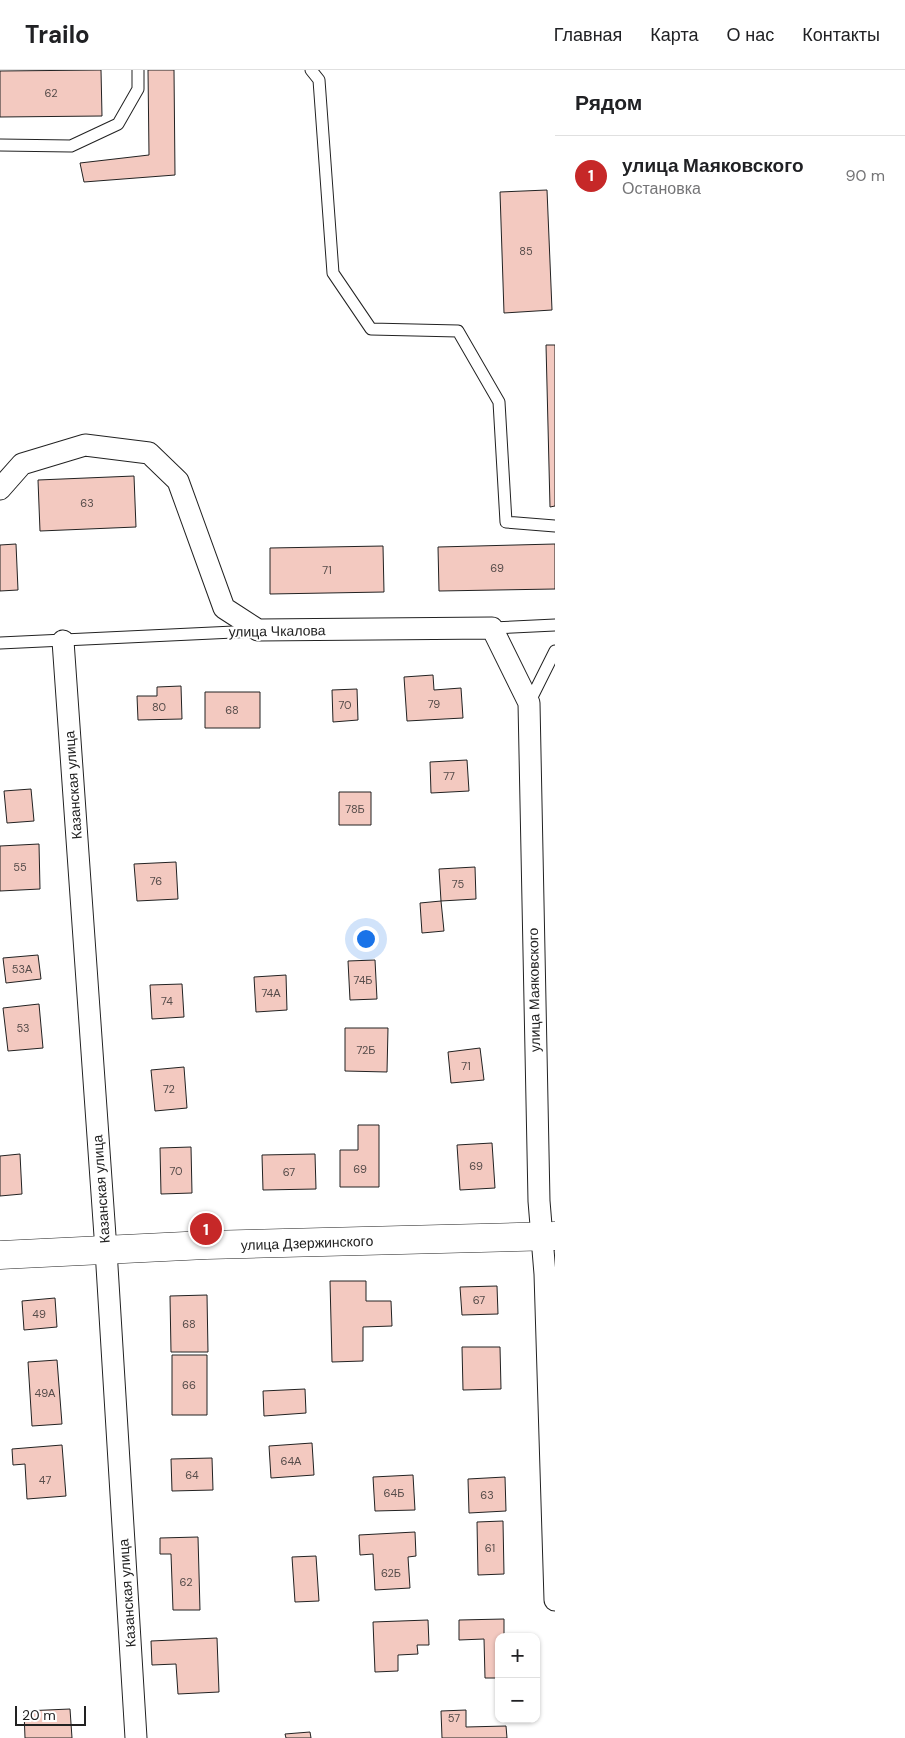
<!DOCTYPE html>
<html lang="ru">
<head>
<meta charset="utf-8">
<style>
  body { margin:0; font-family:"DM Sans",sans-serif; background:#f2f2f2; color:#202124 }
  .controls { position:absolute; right:15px; bottom:15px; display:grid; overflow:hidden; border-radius:10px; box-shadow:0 1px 4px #0004 }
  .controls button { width:45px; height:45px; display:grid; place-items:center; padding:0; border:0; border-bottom:1px solid #e0e0e0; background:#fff; color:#202124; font:25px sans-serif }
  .scale { position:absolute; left:15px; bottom:12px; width:71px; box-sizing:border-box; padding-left:5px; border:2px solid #222; border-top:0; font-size:14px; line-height:18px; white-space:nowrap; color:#222; -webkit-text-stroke:4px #fff; paint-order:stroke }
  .you { position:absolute; left:365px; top:868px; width:18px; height:18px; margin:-12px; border:4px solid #fff; border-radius:50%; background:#1a73e8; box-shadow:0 0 0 8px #1a73e833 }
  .badge { display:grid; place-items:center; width:32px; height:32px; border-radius:50%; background:#c62828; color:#fff; font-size:16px; font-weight:700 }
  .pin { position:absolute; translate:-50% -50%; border:2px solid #fff; box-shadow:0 1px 5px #0006 }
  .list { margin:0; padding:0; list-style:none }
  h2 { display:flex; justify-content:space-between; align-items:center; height:65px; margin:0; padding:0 20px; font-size:21px }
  h2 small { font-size:16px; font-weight:400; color:#757577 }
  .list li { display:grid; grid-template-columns:32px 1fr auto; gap:15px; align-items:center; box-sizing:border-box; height:80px; padding:0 20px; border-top:1px solid #e0e0e0 }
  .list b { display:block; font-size:19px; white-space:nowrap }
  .list p { margin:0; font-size:16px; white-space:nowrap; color:#757577 }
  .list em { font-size:16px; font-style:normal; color:#757577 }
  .map { position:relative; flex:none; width:555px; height:1668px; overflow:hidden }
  header { display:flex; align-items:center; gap:30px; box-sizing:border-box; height:70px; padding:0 25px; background:#fff; border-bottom:1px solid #e0e0e0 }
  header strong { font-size:24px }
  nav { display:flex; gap:28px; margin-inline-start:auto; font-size:18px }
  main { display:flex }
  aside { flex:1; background:#fff }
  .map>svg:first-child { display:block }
  .building { fill:#f3c9c0; stroke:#222 }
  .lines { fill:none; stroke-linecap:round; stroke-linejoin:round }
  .service-casing { stroke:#222; stroke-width:13 }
  .minor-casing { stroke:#222; stroke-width:23 }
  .tertiary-casing { stroke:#222; stroke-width:29 }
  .service { stroke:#fff; stroke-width:11 }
  .minor { stroke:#fff; stroke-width:21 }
  .tertiary { stroke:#fff; stroke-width:28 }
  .labels { text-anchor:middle; stroke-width:4; stroke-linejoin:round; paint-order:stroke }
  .number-label { font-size:11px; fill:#564c4a }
  .street-label { font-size:14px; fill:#222; stroke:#fff }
</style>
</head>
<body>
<header>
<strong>Trailo</strong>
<nav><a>Главная</a><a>Карта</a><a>О нас</a><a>Контакты</a></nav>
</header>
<main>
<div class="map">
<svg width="555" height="1668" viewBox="0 0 555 1668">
  <rect width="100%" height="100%" fill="#fff"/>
  <path class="building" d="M 101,0 L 102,46 L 0,47 L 0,1 Z
    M 148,0 L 174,0 L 175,105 L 84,112 L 80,93 L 149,85 Z
    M 547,120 L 552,240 L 504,243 L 500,122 Z
    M 546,275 L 555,275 L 555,436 L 550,437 Z
    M 134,406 L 136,457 L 40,461 L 38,410 Z
    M 16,474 L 18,520 L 0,521 L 0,475 Z
    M 555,474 L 555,519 L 439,521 L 438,477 Z
    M 383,476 L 384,522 L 270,524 L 270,478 Z
    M 433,605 L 434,620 L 461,618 L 463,648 L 407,651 L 404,607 Z
    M 181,616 L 182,649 L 138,650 L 137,626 L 157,626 L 157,617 Z
    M 357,619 L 358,650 L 333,652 L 332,620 Z
    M 205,622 L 260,622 L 260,658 L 205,658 Z
    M 467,690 L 469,721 L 431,723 L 430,692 Z
    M 31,719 L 34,751 L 7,753 L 4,721 Z
    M 339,722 L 371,722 L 371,755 L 339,755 Z
    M 39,774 L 40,819 L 0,821 L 0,776 Z
    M 176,792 L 178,829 L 137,831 L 134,794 Z
    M 475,797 L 476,829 L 441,831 L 439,799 Z
    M 441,831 L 444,861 L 422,863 L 420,833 Z
    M 38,885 L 41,909 L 6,913 L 3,888 Z
    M 375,890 L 377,929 L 350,930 L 348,891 Z
    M 286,905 L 287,940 L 256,942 L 254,907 Z
    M 182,914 L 184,947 L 152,949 L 150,915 Z
    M 39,934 L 43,978 L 8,981 L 3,938 Z
    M 345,958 L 388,958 L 387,1002 L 345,1001 Z
    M 480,978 L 484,1010 L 451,1013 L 448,982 Z
    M 184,997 L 187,1038 L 155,1041 L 151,1000 Z
    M 358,1055 L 379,1055 L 379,1117 L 340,1117 L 340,1080 L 358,1080 Z
    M 492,1073 L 495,1118 L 460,1120 L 457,1075 Z
    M 191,1077 L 192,1123 L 161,1124 L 160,1078 Z
    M 20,1084 L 22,1124 L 0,1126 L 0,1086 Z
    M 315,1084 L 316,1119 L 263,1120 L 262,1085 Z
    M 330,1211 L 366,1211 L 366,1231 L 391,1231 L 392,1256 L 363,1257 L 363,1291 L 332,1292 Z
    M 497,1216 L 498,1244 L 462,1245 L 460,1217 Z
    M 207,1225 L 208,1282 L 171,1282 L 170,1226 Z
    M 55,1228 L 57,1257 L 24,1260 L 22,1231 Z
    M 462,1277 L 500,1277 L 501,1319 L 463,1320 Z
    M 172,1285 L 207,1285 L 207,1345 L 172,1345 Z
    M 57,1290 L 62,1354 L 32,1356 L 28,1292 Z
    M 305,1319 L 306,1343 L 264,1346 L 263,1321 Z
    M 312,1373 L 314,1405 L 271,1408 L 269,1376 Z
    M 62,1375 L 66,1426 L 27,1429 L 25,1394 L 13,1395 L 12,1379 Z
    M 212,1388 L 213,1420 L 172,1421 L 171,1389 Z
    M 413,1405 L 415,1440 L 375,1441 L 373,1407 Z
    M 505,1407 L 506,1441 L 469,1443 L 468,1409 Z
    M 503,1451 L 504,1504 L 478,1505 L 477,1452 Z
    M 415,1462 L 416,1486 L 408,1487 L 410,1518 L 375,1520 L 373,1484 L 360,1485 L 359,1465 Z
    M 198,1467 L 200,1540 L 173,1540 L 171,1484 L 160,1484 L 160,1468 Z
    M 316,1486 L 319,1531 L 295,1532 L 292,1487 Z
    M 504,1549 L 504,1567 L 499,1567 L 499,1608 L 485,1608 L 484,1569 L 459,1570 L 459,1550 Z
    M 428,1550 L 429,1575 L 417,1575 L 418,1584 L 398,1585 L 398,1601 L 375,1602 L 373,1552 Z
    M 217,1568 L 219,1622 L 178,1624 L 176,1594 L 152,1595 L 151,1571 Z
    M 70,1639 L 72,1668 L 25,1668 L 24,1641 Z
    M 466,1640 L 466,1657 L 506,1656 L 507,1668 L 442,1668 L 441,1641 Z
    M 310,1662 L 311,1668 L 286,1668 L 285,1664 Z"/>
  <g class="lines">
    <g class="service-casing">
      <path id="service" d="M 311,0 L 319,10 L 333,203 L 371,259 L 458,261 L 499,332 L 506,452 L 555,456
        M 0,75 L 71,76 L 118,54 L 138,19 L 138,0
        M 492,558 L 555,555
        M 0,573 L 255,561
        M 529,633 L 555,581"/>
    </g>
    <g class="minor-casing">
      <path id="minor" d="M 0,419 L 22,394 L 85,375 L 149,383 L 178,411 L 224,538 L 258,560 L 492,558 L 529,633 L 539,1131 L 545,1204 L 555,1530
        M 63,571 L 106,1180 L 136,1668"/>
    </g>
    <g class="tertiary-casing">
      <path id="tertiary" d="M 0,1185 L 206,1175 L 555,1166"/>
    </g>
    <use href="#service" class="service"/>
    <use href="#minor" class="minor"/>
    <use href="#tertiary" class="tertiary"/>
  </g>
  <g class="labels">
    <g class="number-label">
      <text x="51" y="27">62</text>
      <text x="526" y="185">85</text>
      <text x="87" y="437">63</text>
      <text x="497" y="502">69</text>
      <text x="327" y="504">71</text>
      <text x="434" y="638">79</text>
      <text x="345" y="639">70</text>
      <text x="159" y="641">80</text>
      <text x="232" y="644">68</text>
      <text x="449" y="710">77</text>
      <text x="355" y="743">78Б</text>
      <text x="20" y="801">55</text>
      <text x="156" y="815">76</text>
      <text x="458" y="818">75</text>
      <text x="22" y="903">53А</text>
      <text x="363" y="914">74Б</text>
      <text x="271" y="927">74А</text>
      <text x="167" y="935">74</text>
      <text x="23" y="962">53</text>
      <text x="366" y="984">72Б</text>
      <text x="466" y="1000">71</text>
      <text x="169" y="1023">72</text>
      <text x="476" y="1100">69</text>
      <text x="360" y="1103">69</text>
      <text x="176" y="1105">70</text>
      <text x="289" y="1106">67</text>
      <text x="479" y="1234">67</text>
      <text x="39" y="1248">49</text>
      <text x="189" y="1258">68</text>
      <text x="189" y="1319">66</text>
      <text x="45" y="1327">49А</text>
      <text x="291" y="1395">64А</text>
      <text x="192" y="1409">64</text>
      <text x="45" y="1414">47</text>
      <text x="394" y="1427">64Б</text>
      <text x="487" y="1429">63</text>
      <text x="490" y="1482">61</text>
      <text x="391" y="1507">62Б</text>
      <text x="186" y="1516">62</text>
      <text x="454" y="1652">57</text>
    </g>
    <g class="street-label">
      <text transform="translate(277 561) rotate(-1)" y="5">улица Чкалова</text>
      <text transform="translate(73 715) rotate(-94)" y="5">Казанская улица</text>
      <text transform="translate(534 920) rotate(-91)" y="5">улица Маяковского</text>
      <text transform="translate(101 1119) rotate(-94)" y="5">Казанская улица</text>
      <text transform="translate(307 1173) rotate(-2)" y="5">улица Дзержинского</text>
      <text transform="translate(127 1523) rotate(-94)" y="5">Казанская улица</text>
    </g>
  </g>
</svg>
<div class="controls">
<button>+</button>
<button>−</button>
</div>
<div class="scale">20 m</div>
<div class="you"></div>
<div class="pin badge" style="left:206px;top:1159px">1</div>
</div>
<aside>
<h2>Рядом<small></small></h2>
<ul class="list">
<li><span class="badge">1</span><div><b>улица Маяковского</b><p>Остановка</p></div><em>90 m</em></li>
</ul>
</aside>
</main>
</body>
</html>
